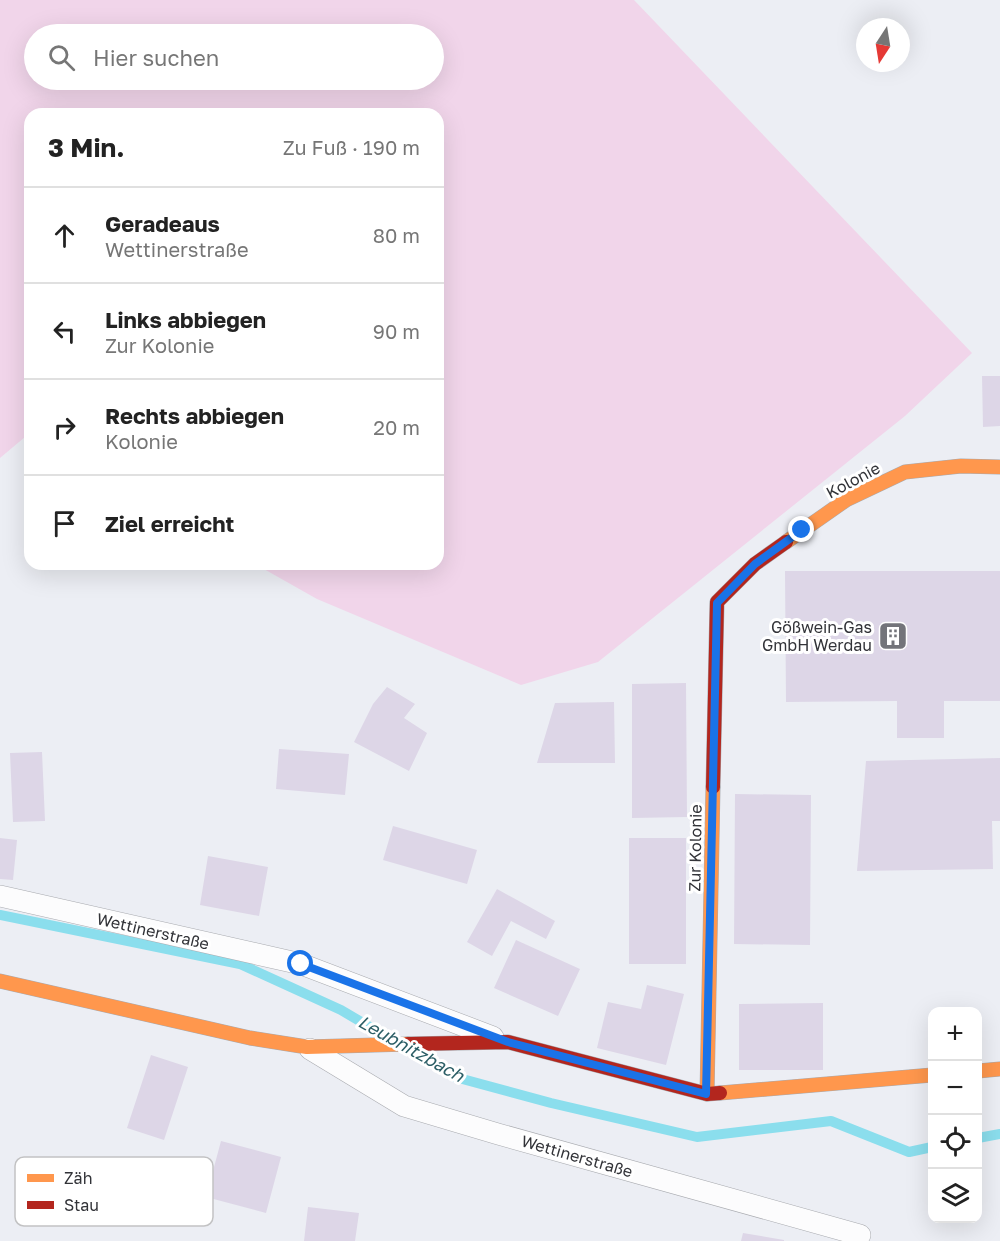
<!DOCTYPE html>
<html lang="de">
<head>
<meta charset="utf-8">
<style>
  body { margin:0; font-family:"Golos Text",sans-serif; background:#f6f6f6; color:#222 }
  .controls { position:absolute; right:18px; bottom:18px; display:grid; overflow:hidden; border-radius:12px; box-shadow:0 6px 24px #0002 }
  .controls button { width:54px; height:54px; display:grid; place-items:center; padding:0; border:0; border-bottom:2px solid #e0e0e0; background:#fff; color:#222; font:30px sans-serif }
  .compass { position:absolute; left:856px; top:18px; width:54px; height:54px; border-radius:50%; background:#fff; box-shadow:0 6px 24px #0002; rotate:192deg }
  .stop { position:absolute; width:18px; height:18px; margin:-14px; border:4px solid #1a73e8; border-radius:50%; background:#fff }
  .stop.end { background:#1a73e8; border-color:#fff; box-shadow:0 2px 6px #0008 }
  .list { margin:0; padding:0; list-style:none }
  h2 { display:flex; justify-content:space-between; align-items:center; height:78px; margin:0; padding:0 24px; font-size:26px }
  h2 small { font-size:20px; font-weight:400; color:#767676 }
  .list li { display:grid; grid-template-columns:39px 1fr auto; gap:18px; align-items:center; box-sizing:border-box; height:96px; padding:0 24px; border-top:2px solid #e0e0e0 }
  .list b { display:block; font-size:22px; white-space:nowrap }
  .list p { margin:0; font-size:20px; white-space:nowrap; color:#767676 }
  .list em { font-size:20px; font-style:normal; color:#767676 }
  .icon { flex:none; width:33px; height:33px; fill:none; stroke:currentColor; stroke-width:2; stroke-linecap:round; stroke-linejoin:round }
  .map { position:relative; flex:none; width:1000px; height:1241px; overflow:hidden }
  .search { position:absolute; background:#fff; box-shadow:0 6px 24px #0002; left:24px; top:24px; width:420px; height:66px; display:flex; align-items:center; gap:15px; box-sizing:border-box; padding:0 21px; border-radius:33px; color:#767676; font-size:22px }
  .panel { position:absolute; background:#fff; box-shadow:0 6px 24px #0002; left:24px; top:108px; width:420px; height:462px; border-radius:18px }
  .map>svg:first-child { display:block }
  .green { fill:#f1d5ea; fill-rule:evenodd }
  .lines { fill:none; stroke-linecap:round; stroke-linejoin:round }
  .stream { stroke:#8bdeed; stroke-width:10 }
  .building { fill:#ddd6e7 }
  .lane-casing { stroke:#a8aaaf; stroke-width:22 }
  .slow-casing { stroke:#a8aaaf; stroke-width:15 }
  .jam-casing { stroke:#a8aaaf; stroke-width:15 }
  .lane { stroke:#fcfcfd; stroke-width:21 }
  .slow { stroke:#ff974d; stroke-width:14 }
  .jam { stroke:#b3261e; stroke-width:14 }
  .route { stroke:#1a73e8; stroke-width:8 }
  .labels { text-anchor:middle; stroke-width:6; stroke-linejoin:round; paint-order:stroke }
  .street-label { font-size:16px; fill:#323338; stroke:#fff }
  .poi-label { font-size:16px; fill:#323338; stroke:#fff; text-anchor:end }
  .water-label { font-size:18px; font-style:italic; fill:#2c5e66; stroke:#fff }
  .key { fill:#fff; stroke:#c2c2c3; stroke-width:1.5 }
  .key-label { font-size:16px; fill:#323338 }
</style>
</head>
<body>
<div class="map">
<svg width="1000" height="1241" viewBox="0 0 1000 1241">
  <rect width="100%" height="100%" fill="#eceef4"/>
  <path class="green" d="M 0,0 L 634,0 L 972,353 L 905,416 L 598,662 L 521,685 L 317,599 L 255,564 L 438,564 L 438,114 L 30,114 L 30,439 L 25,437 L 0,458 ZM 34,34 L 434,34 L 434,80 L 34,80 Z"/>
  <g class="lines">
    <path class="stream" d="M 0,915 L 240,964 L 341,1010 L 385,1036
      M 417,1054 L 455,1077 L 551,1103 L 697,1137 L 831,1121 L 909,1152 L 932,1147
      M 978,1138 L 1000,1134"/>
  </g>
  <path class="building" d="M 982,376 L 1000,376 L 1000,426 L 983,427 Z
    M 785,571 L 1000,571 L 1000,701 L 944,701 L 944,738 L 897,738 L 897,701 L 786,702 Z
    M 686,683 L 687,817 L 632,818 L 632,684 Z
    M 387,687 L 415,704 L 404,718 L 427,733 L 409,771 L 354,742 L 373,704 Z
    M 614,702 L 615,763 L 537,763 L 555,703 Z
    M 279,749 L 349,754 L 345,795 L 276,789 Z
    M 42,752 L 45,821 L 13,822 L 10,753 Z
    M 1000,758 L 1000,821 L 992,821 L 993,869 L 857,871 L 866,761 Z
    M 735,794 L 811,795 L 810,945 L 734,944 Z
    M 393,826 L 477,850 L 467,884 L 383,860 Z
    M 0,838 L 17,840 L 13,880 L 0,879 Z
    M 629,838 L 686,838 L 686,964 L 629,964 Z
    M 208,856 L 268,867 L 259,916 L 200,905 Z
    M 497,889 L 555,921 L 546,939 L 511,921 L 492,956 L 467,942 Z
    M 516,940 L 580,969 L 558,1016 L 494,988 Z
    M 647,985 L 684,994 L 666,1065 L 597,1048 L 608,1002 L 641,1009 Z
    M 823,1003 L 823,1070 L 739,1070 L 739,1004 Z
    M 151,1055 L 188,1067 L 164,1140 L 127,1128 Z
    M 221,1141 L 281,1157 L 266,1213 L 206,1197 Z
    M 308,1207 L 359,1213 L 355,1241 L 304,1241 Z
    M 743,1233 L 784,1240 L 784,1241 L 741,1241 Z"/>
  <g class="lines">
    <g class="lane-casing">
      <path id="lane" d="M 0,896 L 301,964 L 493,1037
        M 310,1049 L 404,1106 L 498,1134 L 860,1235"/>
    </g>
    <g class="slow-casing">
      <path id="slow" d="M 786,542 L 846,500 L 905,472 L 961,466 L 1000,467
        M 0,981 L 250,1038 L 307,1047 L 408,1044
        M 978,1071 L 1000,1069
        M 720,1093 L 932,1075
        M 707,1094 L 713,787"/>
    </g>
    <g class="jam-casing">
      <path id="jam" d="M 713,787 L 717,602 L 755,564 L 786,542
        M 408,1044 L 508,1042 L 707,1094 L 720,1093"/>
    </g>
    <use href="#lane" class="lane"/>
    <use href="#slow" class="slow"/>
    <use href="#jam" class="jam"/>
  </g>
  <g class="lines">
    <path class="route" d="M 301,964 L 508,1042 L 706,1094 L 717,603 L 755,564 L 802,530"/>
  </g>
  <defs>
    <g id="building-square" transform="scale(1.5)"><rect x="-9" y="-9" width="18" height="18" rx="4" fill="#73747a" stroke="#fff"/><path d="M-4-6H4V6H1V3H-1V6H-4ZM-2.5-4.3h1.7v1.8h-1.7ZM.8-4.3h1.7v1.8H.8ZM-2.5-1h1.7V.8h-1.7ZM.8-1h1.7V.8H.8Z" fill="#fff"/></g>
  </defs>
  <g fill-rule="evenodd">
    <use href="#building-square" x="893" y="636"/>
  </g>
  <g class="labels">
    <g class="street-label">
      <text transform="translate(853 480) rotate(-28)" y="6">Kolonie</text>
      <text transform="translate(695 848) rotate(-89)" y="6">Zur Kolonie</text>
      <text transform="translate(153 931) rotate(13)" y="6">Wettinerstraße</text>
      <text transform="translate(577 1156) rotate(16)" y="6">Wettinerstraße</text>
    </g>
    <g class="poi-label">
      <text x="872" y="633">Gößwein-Gas<tspan x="872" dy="18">GmbH Werdau</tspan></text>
    </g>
    <g class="water-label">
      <text transform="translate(411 1049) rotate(29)" y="6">Leubnitzbach</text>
    </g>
  </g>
  <rect x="15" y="1157" width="198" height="69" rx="9" class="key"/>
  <rect x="27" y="1174" width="27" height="8" fill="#ff974d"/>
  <rect x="27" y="1201" width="27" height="8" fill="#b3261e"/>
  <g class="key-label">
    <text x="64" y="1184">Zäh</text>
    <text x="64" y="1211">Stau</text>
  </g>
</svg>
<div class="controls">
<button>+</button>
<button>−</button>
<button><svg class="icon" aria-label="locate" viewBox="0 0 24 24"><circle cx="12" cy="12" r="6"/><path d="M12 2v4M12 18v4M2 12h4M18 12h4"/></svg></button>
<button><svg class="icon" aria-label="layers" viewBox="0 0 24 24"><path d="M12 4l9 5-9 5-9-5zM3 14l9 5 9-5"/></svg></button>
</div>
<svg class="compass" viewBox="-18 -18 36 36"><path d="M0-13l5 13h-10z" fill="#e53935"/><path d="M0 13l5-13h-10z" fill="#767676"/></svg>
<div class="stop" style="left:301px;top:964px"></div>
<div class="stop end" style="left:802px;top:530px"></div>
<div class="search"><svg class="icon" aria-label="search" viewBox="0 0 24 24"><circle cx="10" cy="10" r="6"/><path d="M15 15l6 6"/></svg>Hier suchen</div>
<section class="panel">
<h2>3 Min.<small>Zu Fuß · 190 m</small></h2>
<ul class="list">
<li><svg class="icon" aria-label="ahead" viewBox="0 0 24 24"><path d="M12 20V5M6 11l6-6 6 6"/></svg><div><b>Geradeaus</b><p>Wettinerstraße</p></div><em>80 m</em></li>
<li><svg class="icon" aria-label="left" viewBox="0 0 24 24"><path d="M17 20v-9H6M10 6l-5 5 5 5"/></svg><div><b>Links abbiegen</b><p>Zur Kolonie</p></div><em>90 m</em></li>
<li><svg class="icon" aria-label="right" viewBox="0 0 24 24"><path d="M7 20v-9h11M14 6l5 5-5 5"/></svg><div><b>Rechts abbiegen</b><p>Kolonie</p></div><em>20 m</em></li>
<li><svg class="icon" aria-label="arrive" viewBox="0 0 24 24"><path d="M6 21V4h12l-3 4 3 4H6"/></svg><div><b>Ziel erreicht</b></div></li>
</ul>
</section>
</div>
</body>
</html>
